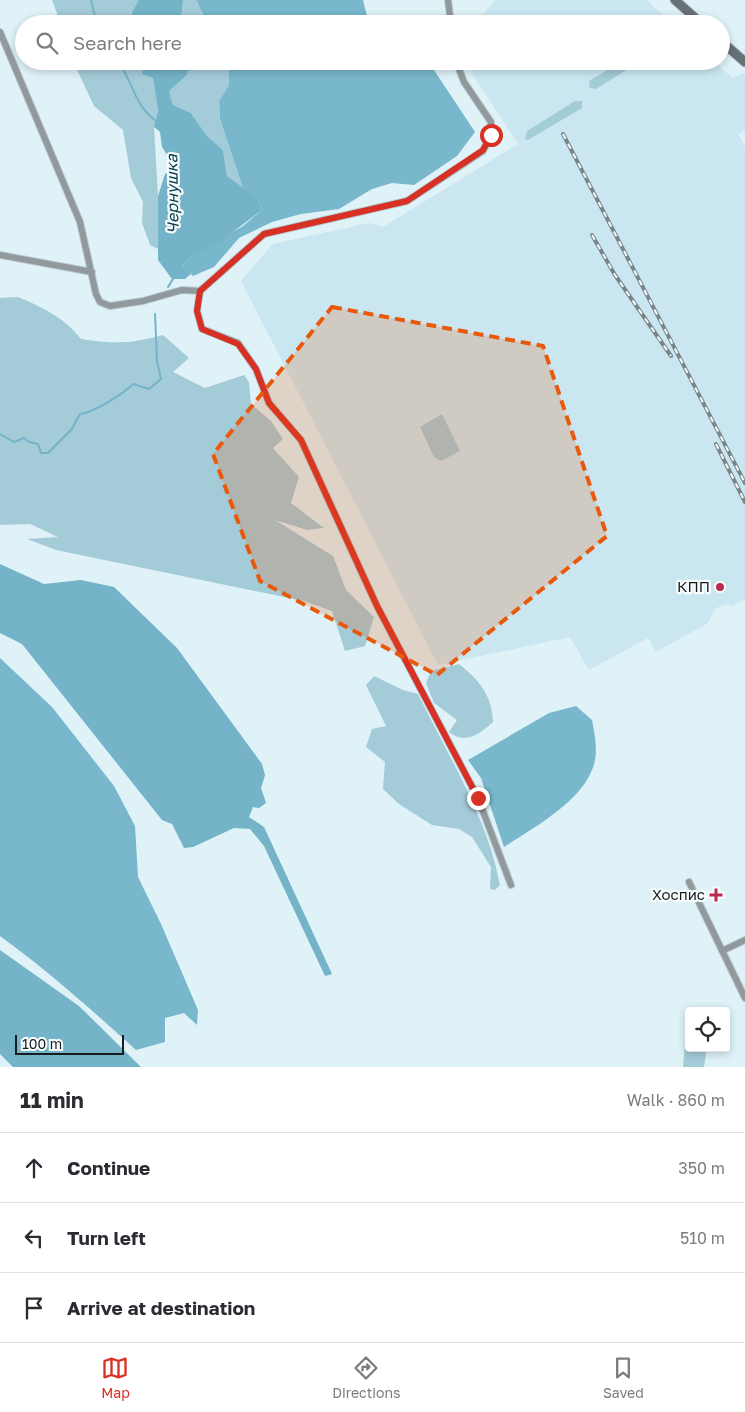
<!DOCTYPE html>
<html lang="en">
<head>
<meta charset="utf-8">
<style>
  body { margin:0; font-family:"Golos Text",sans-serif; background:#f7f7f7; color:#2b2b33 }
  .controls { position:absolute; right:15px; bottom:15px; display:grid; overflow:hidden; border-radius:5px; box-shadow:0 2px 8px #0003 }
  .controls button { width:45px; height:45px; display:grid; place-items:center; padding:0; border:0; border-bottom:1px solid #e1e1e2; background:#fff; color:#2b2b33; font:25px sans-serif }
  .scale { position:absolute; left:15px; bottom:12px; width:109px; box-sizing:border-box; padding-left:5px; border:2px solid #161d1f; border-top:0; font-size:14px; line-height:18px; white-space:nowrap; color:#161d1f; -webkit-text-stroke:4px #f8fcfd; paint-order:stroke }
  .stop { position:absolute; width:15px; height:15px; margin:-11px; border:4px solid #d93025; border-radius:50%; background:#fff }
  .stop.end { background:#d93025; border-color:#fff; box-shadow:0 1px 5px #0008 }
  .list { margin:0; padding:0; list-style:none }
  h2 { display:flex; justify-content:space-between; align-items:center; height:65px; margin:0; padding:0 20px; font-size:21px }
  h2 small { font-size:16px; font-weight:400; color:#7c7c81 }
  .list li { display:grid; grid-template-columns:32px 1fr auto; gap:15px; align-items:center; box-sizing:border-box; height:70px; padding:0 20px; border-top:1px solid #e1e1e2 }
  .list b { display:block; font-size:19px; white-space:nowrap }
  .list em { font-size:16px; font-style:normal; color:#7c7c81 }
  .icon { flex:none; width:28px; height:28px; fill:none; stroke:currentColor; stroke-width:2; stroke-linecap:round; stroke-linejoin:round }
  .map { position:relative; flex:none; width:745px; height:1067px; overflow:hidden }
  .search { position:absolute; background:#fff; box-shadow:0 2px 8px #0003; left:15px; right:15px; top:15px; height:55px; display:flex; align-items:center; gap:12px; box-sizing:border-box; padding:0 18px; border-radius:28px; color:#7c7c81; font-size:19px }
  .sheet { height:275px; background:#fff }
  nav { display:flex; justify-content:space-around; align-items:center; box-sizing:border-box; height:70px; border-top:1px solid #e1e1e2; background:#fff; font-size:14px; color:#7c7c81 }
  nav a { display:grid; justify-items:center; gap:2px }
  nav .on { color:#d93025 }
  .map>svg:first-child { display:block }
  .built { fill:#cae7f1 }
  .green { fill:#a4cbd8 }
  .forest { fill:#78b7cc }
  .water { fill:#74b3c8 }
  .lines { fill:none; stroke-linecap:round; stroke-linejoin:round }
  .stream { stroke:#74b3c8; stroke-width:2 }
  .street-casing { stroke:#baccd1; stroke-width:8 }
  .secondary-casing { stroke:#baccd1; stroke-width:11 }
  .street { stroke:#91999c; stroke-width:6 }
  .secondary { stroke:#657175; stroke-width:9 }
  .rail-casing { stroke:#788589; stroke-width:4 }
  .rail { stroke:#f8fcfd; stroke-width:2; stroke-dasharray:5.5; stroke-linecap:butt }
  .route { stroke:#d93025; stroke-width:6 }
  .marked { fill:#e8590c; fill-opacity:0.2; stroke:#e8590c; stroke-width:4; stroke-dasharray:10 6; stroke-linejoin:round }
  .poi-dot { fill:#ba2a50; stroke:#f8fcfd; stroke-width:2 }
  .labels { text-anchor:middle; stroke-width:4.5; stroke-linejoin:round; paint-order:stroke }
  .poi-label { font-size:15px; fill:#161d1f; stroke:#f8fcfd; text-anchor:end }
  .water-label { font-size:16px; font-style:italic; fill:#064150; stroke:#f8fcfd }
</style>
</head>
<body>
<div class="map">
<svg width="745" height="1067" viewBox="0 0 745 1067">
  <rect width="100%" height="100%" fill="#def2f8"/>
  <path class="built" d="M 496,0 L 647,0 L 672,24 L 474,24 Z
    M 467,61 L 713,61 L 733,78 L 743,73 L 745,75 L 745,130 L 738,134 L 745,146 L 745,599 L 732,606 L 725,604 L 715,609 L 708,623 L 656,652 L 648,638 L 589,670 L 570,637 L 438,665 L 241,281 L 273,244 L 369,223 L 383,227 L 518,144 L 473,75 Z"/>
  <path class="green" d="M 52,0 L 139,0 L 133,10 L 129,24 L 61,24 Z
    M 183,0 L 196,0 L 208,24 L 185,24 L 181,19 Z
    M 73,61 L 137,61 L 137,66 L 153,78 L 158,111 L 154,127 L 158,196 L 158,249 L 150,245 L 142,223 L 143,202 L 131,178 L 123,130 L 94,106 Z
    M 194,61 L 228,61 L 229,85 L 219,101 L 220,119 L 244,191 L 227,176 L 223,150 L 207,136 L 191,113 L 173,105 L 169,91 L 187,75 L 189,66 Z
    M 622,61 L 641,61 L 596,89 L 590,88 L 589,81 Z
    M 575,101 L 582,101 L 582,108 L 528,140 L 525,139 L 527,131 Z
    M 18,297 C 42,307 65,318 81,339 C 113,344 131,344 163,335 L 189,358 L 173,372 L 205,388 L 244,375 L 249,382 L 251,404 L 271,421 L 283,439 L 273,448 L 299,477 L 291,503 L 324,528 L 307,530 L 275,520 L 333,556 L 346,590 L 374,617 L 365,646 L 345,651 L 332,611 L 304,601 L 56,550 L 27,539 L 58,537 L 30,524 L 0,525 L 0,298 Z
    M 442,414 L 460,451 L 441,461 L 434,457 L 420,427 Z
    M 459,664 C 479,680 492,695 493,722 C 480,734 465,745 449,732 L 457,720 L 434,703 L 426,683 L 431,671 Z
    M 374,676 L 403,690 L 418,694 C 448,756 487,816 500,885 L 495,890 L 490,889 L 491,867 L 472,837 L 459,829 L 432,825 L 399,804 L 383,789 L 385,762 L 366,747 L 372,729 L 386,726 L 366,685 Z
    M 685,1044 L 689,1044 L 689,1048 L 707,1048 L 704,1067 L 683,1067 Z"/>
  <path class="forest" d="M 196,0 L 363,0 L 369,24 L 208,24 Z
    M 406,15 L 419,24 L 395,24 Z
    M 228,61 L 428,61 L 475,132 L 457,156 L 414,185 L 392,183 L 372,189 L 339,209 L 301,214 L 272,222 L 239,238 L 214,267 L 193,276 L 182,266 L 191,257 L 243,226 L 262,210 L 258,199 L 244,191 L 220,119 L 219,101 L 229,85 Z
    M 0,658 L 52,707 L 114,786 L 135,826 L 138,877 L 161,924 L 198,1010 L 197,1025 L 184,1013 L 165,1018 L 165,1042 L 136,1050 C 92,1010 48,971 0,936 Z
    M 576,706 L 592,720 C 595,736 599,754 592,770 C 579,803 533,828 504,847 L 481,778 L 468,760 L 549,713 Z"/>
  <path class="water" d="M 139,0 L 183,0 L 181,19 L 185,24 L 129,24 L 133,10 Z
    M 137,61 L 194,61 L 189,66 L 187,75 L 169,91 L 173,105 L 191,113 L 207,136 L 223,150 L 227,176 L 258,199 L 262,210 L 221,241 L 191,257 L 182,266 L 191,274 L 185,279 L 172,279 L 158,260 L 158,196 L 165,174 L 176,169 L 162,147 L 160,132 L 154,127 L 158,111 L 153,78 L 142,74 L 143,70 L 137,66 Z
    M 0,564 L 44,584 L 81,580 L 114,587 L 177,648 L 262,764 L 265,775 L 261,788 L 266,803 L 259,808 L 253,807 L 249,817 L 264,827 L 332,974 L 325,976 L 264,846 L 250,829 L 234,828 L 193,847 L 184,848 L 172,824 L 162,820 L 22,644 L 0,633 Z
    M 0,950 L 79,1006 L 141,1067 L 13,1067 L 0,1054 Z"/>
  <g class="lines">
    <path class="stream" d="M 91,0 L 97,24
      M 117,61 C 134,81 132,103 156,121
      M 168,287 L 173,279
      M 0,434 L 14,442 L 24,438 L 29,442 L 38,444 L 41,453 L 48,453 L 71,430 L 80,414 C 93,413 123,394 133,384 L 149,389 L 161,379 L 157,361 L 155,314"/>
    <g class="street-casing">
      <path id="street" d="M 448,0 L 451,24
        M 0,32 L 80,222 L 96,294 L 100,302 L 110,306 L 143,301 L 182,290 L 200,291 L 197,311 L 202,329 L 238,343 L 256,369 L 269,403 L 301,440 L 377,606 L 478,798 L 511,885
        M 0,255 L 92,272
        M 200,291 L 264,234 L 407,201 L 483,151 L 491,135 L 491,122 L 464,82 L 456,61
        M 689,882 L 745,998
        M 722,951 L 745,940"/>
    </g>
    <g class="secondary-casing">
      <path id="secondary" d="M 675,0 L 702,24
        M 721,41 L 745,62"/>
    </g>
    <use href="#street" class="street"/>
    <use href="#secondary" class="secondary"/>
    <g class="rail-casing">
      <path id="rail" d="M 563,134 L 745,483
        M 592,235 L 615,275 L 671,356
        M 716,444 L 745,502"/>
    </g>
    <use href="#rail" class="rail"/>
  </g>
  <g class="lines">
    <path class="route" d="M 478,798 L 377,606 L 301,440 L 269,403 L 256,369 L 238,344 L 202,329 L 197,311 L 200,291 L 264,234 L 407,201 L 483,150 L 491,135"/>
  </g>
  <path class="marked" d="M 332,307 L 543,346 L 607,536 L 437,675 L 260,581 L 213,454 Z"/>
  <g class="poi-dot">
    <circle cx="720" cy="587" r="5"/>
    <path d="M713.5 887.5h5v5h5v5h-5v5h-5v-5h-5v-5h5z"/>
  </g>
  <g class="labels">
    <g class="poi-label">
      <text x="710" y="592">КПП</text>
      <text x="705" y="900">Хоспис</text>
    </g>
    <g class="water-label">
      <text transform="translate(172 194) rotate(-91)" y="6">Чернушка</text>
    </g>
  </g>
</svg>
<div class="controls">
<button><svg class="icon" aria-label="locate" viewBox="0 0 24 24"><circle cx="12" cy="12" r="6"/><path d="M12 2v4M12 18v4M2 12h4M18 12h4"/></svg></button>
</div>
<div class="scale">100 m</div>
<div class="stop" style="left:491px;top:135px"></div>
<div class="stop end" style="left:478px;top:798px"></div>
<div class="search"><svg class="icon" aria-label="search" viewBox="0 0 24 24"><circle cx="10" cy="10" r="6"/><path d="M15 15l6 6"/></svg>Search here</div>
</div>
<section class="sheet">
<h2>11 min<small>Walk · 860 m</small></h2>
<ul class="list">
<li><svg class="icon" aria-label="ahead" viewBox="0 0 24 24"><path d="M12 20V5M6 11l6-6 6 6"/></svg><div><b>Continue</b></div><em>350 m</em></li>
<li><svg class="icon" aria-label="left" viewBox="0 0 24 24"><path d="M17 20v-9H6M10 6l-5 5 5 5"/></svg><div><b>Turn left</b></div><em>510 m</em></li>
<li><svg class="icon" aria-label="arrive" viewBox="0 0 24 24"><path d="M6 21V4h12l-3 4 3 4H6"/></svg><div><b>Arrive at destination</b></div></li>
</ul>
</section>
<nav>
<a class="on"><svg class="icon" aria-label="map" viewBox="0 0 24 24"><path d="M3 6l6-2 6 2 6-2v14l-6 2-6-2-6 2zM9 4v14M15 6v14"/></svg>Map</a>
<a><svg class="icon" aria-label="directions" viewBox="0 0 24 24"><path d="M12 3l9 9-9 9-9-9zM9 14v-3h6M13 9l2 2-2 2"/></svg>Directions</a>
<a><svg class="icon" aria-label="saved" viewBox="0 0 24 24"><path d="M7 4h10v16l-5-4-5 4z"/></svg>Saved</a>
</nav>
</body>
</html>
